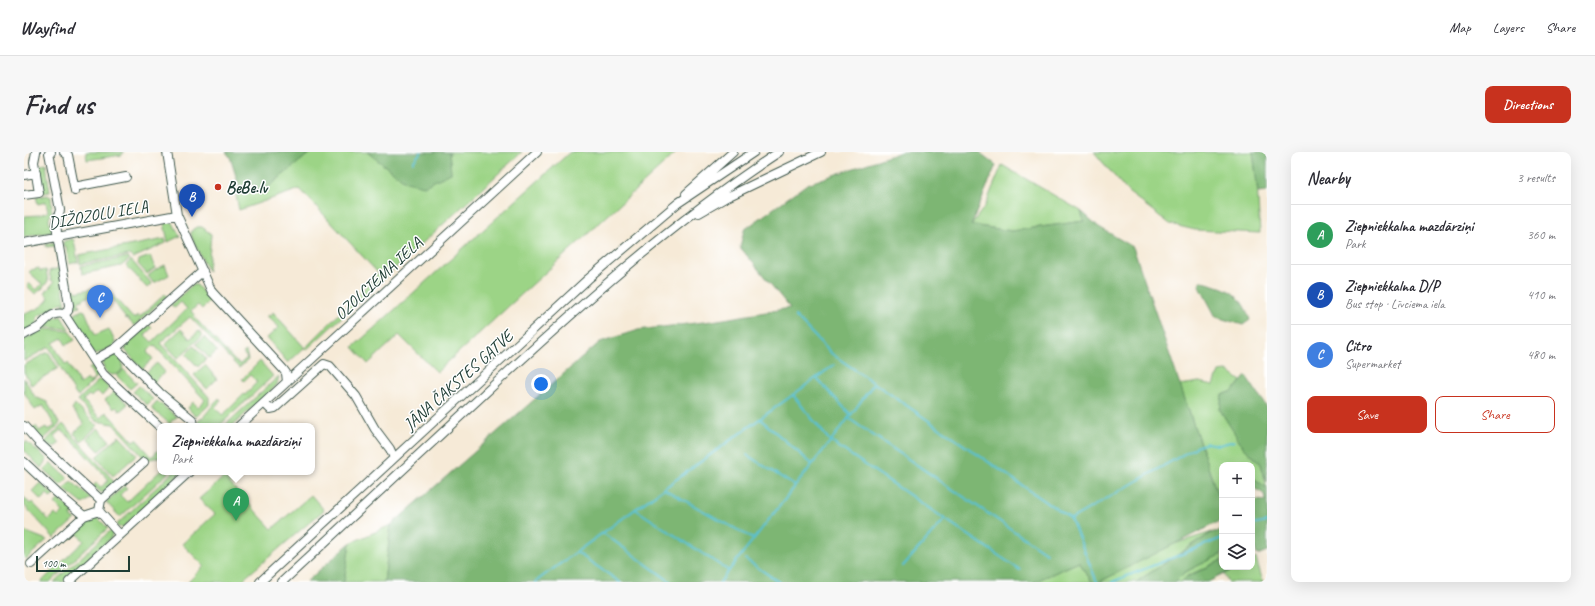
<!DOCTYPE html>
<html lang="en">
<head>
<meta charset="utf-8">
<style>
  body { margin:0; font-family:Caveat,sans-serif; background:#f7f7f7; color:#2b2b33 }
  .controls { position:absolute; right:12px; bottom:12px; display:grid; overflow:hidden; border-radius:8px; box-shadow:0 4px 16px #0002 }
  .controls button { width:36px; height:36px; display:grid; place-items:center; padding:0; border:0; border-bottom:1px solid #e1e1e2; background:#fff; color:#2b2b33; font:20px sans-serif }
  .scale { position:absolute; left:12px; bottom:10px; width:94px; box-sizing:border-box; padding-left:4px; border:2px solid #1f3d34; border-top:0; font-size:11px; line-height:14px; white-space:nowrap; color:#1f3d34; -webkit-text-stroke:3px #fff; paint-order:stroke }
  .you { position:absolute; left:517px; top:232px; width:14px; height:14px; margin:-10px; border:3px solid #fff; border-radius:50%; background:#1a73e8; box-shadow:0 0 0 6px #1a73e833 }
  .badge { display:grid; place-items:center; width:26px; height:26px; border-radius:50%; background:#c8321e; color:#fff; font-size:13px; font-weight:700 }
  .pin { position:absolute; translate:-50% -33px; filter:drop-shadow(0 1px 2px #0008) }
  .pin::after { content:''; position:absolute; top:21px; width:14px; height:12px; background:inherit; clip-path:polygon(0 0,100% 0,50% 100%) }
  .popup { position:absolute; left:133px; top:271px; width:158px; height:52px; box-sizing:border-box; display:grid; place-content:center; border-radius:8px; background:#fff; filter:drop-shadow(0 1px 3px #0005); font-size:13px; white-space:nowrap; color:#7c7c81 }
  .popup b { font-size:15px; color:#2b2b33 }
  .popup::after { content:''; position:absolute; left:50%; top:100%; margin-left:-8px; border:8px solid transparent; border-top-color:#fff }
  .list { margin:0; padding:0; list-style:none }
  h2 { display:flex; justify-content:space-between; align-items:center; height:52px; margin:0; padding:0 16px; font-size:17px }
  h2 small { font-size:13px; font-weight:400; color:#7c7c81 }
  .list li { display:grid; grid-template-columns:26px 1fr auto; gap:12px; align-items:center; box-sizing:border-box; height:60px; padding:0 16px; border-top:1px solid #e1e1e2 }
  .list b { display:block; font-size:15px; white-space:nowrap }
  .list p { margin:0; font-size:13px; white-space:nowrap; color:#7c7c81 }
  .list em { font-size:13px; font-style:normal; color:#7c7c81 }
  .actions { display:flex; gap:8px; padding:12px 16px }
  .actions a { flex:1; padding:9px 0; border:1px solid #c8321e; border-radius:8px; text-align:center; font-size:14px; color:#c8321e }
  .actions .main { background:#c8321e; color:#fff }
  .icon { flex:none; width:22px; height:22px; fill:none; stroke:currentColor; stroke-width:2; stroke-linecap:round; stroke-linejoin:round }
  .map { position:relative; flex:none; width:1243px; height:430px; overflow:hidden; border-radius:8px }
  header { display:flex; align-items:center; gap:24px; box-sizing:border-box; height:56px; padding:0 20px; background:#fff; border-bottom:1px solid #e1e1e2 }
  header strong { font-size:19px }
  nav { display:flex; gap:22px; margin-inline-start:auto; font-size:14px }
  .intro { display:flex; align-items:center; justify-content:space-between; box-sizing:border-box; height:96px; padding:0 24px }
  h1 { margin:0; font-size:28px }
  .button { padding:10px 18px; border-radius:8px; background:#c8321e; color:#fff; font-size:14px; font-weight:700 }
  main { display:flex; gap:24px; padding:0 24px }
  aside { flex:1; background:#fff; border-radius:8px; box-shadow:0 4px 16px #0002 }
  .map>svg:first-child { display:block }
  .green { fill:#9cd486; stroke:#5e885d }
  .forest { fill:#7db673; stroke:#4e7a54 }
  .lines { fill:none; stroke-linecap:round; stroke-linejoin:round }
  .stream { stroke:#58c1d4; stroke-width:2 }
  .minor-casing { stroke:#3f574c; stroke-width:10 }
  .minor { stroke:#fff; stroke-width:8 }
  .poi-dot { fill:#c8321e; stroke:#fff; stroke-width:1.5 }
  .labels { text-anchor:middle; stroke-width:3; stroke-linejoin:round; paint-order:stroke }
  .poi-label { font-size:17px; font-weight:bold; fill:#1f3d34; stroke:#fff; text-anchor:start }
  .street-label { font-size:17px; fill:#1f3d34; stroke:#fff }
</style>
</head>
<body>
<header>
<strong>Wayfind</strong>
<nav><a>Map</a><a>Layers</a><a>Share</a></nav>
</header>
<div class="intro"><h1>Find us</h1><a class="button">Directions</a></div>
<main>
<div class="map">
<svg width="1243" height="430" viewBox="0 0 1243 430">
  <rect width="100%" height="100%" fill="#fff"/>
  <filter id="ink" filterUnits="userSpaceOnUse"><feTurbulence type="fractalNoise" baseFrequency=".025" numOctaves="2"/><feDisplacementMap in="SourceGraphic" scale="8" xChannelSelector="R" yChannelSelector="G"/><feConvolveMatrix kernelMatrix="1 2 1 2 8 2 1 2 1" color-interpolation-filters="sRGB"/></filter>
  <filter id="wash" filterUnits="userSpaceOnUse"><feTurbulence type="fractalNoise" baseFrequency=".012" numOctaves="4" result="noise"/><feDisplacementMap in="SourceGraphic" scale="16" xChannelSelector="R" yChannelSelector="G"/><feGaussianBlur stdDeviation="0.9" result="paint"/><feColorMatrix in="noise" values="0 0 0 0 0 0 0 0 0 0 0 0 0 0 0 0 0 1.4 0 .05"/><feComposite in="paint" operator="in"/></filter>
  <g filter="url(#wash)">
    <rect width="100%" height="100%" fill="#f6ead7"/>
    <path class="green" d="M 62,0 L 100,0 L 98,3 L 63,8 Z
      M 287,0 L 343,0 L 382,30 L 427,21 L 425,0 L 498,0 L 282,198 L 280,196 L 264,211 L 243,186 L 255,175 L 243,164 L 244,163 L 247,164 L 249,160 L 281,196 L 336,141 L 354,121 L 276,37 L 215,58 L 211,38 L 237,41 Z
      M 546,0 L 653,0 L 413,220 L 375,183 L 344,212 L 329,195 Z
      M 1070,0 L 1229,0 L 1233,31 L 1236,81 L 1171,78 L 1146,72 L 1104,40 Z
      M 22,12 L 26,40 L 18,41 L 14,14 Z
      M 978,13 L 1057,59 L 1060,69 L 988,79 L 947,73 L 961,54 Z
      M 23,43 L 27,45 L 28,54 L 27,55 L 28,59 L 25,67 L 28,80 L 0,85 L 0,64 L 15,63 L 24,60 L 22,50 L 14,52 L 12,45 Z
      M 147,69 L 149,71 L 156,84 L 144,90 L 140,71 Z
      M 173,75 L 178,75 L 187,82 L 184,119 L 168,86 L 167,81 L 169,77 Z
      M 48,87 L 50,88 L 54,110 L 45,112 L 42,94 L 39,94 L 39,91 L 40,89 Z
      M 141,87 L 142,91 L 109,106 L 105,103 L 56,112 L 55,103 Z
      M 31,90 L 42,154 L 40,158 L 39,150 L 13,165 L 13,172 L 0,179 L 0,162 C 9,159 20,155 25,146 L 21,141 L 30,130 L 27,128 L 25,119 L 35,116 L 31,94 L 22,95 L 22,92 Z
      M 126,104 L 131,116 L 123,122 L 114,112 L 115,108 Z
      M 104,105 L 106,107 L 97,114 L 58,122 L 57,114 Z
      M 107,108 L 128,132 L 123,136 L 102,113 Z
      M 141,113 L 145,123 L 130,131 L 124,124 L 133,117 Z
      M 15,116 L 16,119 L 22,118 L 24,129 L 18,137 L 11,142 L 4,135 L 4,132 L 5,131 L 12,138 L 18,132 L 5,120 L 7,118 Z
      M 168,133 L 173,133 L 186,149 L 178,157 L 174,153 L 167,159 L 171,164 L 170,165 L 211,209 L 216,212 L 223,206 L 219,201 L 222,199 L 224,208 L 215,216 L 166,165 L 136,191 L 185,245 L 185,253 L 173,264 L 171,264 L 164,256 L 169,250 L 174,255 L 181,248 L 130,193 L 123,200 L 129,207 L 118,217 L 101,198 L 103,192 L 125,173 L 128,176 L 121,183 L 128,190 L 163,157 L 157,150 L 151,156 L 147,153 Z
      M 80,134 L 109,166 L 111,166 L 113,163 L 115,166 L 141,142 L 143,144 L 110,174 L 103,166 L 102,167 L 89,148 L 80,147 L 73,140 L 54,150 L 56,154 L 50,156 L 47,153 L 51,151 L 47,137 L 51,137 L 52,140 Z
      M 58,158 L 61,159 L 71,183 L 85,177 L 91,190 L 90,194 L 72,202 L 70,202 L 47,167 L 51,162 Z
      M 37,164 L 45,177 L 20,175 L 24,168 Z
      M 20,177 L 45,179 L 51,188 L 42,193 L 38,186 L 29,191 L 32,197 L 41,212 L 44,211 L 56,232 L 63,227 L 65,230 L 71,227 L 65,216 L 68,214 L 74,224 L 54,244 L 52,243 L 25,195 L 0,209 L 0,188 Z
      M 157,177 L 166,187 L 175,179 L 179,183 L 154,206 L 141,192 Z
      M 180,185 L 193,199 L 185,206 L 172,192 Z
      M 170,194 L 182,207 L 174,215 L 162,202 Z
      M 22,201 L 25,201 L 34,216 L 7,233 L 0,220 L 0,213 Z
      M79 213a10 10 0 1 1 20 0a10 10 0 1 1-20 0Z
      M 236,209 L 249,224 L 195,274 L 175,274 L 174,269 C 182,264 187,254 195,246 L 197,249 L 191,255 L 198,263 L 203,259 L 220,242 L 221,243 L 233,230 L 226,223 L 220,229 L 218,227 Z
      M 133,211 L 141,220 L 130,230 L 122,221 Z
      M 181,213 L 193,227 L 183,237 L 170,223 Z
      M 99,217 L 113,231 L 106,237 L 92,223 L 97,221 Z
      M 1203,219 L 1217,229 L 1209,239 L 1198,243 L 1196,258 L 1220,296 L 1237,312 L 1243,336 L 1228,325 L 1228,313 L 1198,313 L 1198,356 L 1156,233 L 1175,230 L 1190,233 L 1195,220 Z
      M 255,224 L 253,233 L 208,274 L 200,274 Z
      M 0,226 L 11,245 L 23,250 L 35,271 L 35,273 L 19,288 L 7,276 L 12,274 L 15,279 L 22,275 L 24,278 L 31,274 L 19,253 L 11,258 L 0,240 Z
      M 76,227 L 85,236 L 78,244 L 73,239 L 67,245 L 65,243 L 59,248 L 76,266 L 82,260 L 109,289 L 112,287 L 128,305 L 134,298 L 136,300 L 136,305 L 122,308 L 89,272 L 72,269 L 54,248 Z
      M 115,234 L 129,247 L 123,253 L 109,240 Z
      M 90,240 L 104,252 L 96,259 L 92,255 L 90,257 L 81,248 Z
      M 133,249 L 153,265 L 148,268 L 146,272 L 127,256 Z
      M 51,252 L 71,272 L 74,273 L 57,290 L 50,281 L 60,272 L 48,257 Z
      M 39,272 L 89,328 L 89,332 L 78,341 L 70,335 L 70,333 L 72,331 L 77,335 L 85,328 L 44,284 L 37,278 L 30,284 L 36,291 L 32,294 L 27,295 L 21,290 Z
      M 74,276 L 86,289 L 75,299 L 63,286 Z
      M 95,284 L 113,303 L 89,324 L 72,305 Z
      M 2,289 L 23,307 L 17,316 L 0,298 L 0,292 Z
      M 27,311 L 44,326 L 37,333 L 20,318 Z
      M 136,319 L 145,320 L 96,365 L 82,350 L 100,334 L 103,336 L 96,343 L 103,350 Z
      M 149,320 L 158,320 L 99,375 L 94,375 L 92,373 Z
      M 200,325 L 248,377 L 287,343 L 300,358 L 216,430 L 164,430 L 180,414 L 158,392 L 191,362 L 175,347 Z
      M 47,329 L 67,346 L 59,352 L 40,337 Z
      M 16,331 L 30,343 L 27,346 L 23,342 L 17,348 L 8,339 Z
      M 0,345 L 6,352 L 8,350 L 25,368 L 31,362 L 34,365 L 39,360 L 31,351 L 35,347 L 52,362 L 47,362 L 47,366 L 51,367 L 30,386 L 0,353 Z
      M 70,365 L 75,367 L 84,376 L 26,430 L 17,430 L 60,389 L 53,381 L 47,387 L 44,385 L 62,369 Z
      M 367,373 L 360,430 L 320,430 L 326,391 Z
      M 87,378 L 89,380 L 87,386 L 39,430 L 30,430 Z
      M 0,379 L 23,388 L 2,407 L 0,405 Z
      M 1188,380 L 1112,430 L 1075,430 L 1150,392 Z
      M 1198,402 L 1198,408 L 1163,424 L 1157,430 L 1151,430 L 1161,420 Z
      M 1232,406 L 1239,430 L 1204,430 L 1200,422 L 1214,415 L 1228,415 L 1228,408 Z
      M 1055,410 L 1068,430 L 1010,430 Z"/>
    <path class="forest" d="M 202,0 L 287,0 L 237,41 L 216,37 L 206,5 Z
      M 343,0 L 425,0 L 427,21 L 400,34 L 382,30 Z
      M 877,0 L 955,0 L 972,13 L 947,73 L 988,79 L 1060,69 L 1057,59 L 1075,75 L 1109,95 L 1198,356 L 1198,368 L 1075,430 L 1068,430 L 1055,410 L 1010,430 L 360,430 L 367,373 L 576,190 L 614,178 L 688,169 L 766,156 L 716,95 L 720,78 L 783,32 Z
      M 1229,0 L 1243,0 L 1243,40 L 1234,41 Z
      M 1176,129 C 1204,137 1216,139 1226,168 L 1219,173 L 1192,165 L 1176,135 Z
      M 1222,224 L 1243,255 L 1243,330 L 1237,312 L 1220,296 L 1196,258 L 1198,243 L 1209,239 Z
      M 1228,325 L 1243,336 L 1243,399 L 1233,403 L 1230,393 L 1228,394 L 1228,366 L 1231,364 L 1228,361 L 1228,344 L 1231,348 L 1241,349 L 1240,342 L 1228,335 Z
      M 1198,379 L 1198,402 L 1161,420 L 1151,430 L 1112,430 L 1189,380 Z
      M 326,391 L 320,430 L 282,430 Z
      M 1198,408 L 1198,415 L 1214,415 L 1184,430 L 1157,430 L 1163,425 Z"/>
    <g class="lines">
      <path class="stream" d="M 389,10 L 397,0
        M 792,226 L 827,263
        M 850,231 L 1047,367 L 1073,430
        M 769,243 L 806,289 L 996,418
        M 824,266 L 1022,401
        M 736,267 L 788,312
        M 723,303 L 771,334
        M 640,337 L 730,387
        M 611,357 L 705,419
        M 1047,367 L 1174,294 L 1183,291 L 1195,293 L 1210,289
        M 1228,373 L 1243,370
        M 579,381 L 647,430
        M 552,400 L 596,430
        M 721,407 L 755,430
        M 879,414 L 921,367
        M 511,430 L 810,213
        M 696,430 L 827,263 L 850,231 L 808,202 L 771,164
        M 1088,430 L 1198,386"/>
    </g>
  </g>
  <g filter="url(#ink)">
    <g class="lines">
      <g class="minor-casing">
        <path id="minor" d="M 27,0 L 25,1 L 36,58 L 32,71 L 34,89 L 45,153 L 44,159 L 40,162
          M 40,0 L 44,3 L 51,39
          M 143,0 L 153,63 L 188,140 L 259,217 L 262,221 L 263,230
          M 0,23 L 12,21
          M 50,35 L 102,25
          M 662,42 L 709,0
          M 0,43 L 15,41 L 10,10 L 12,0
          M 675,61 L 701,46 L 797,0
          M 0,91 L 153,63
          M 0,183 C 5,180 10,178 15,175 C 23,168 28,159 40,162 L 79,222 L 136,275
          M 92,196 L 136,241 L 169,268 L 170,274
          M 70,208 L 92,196 L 179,119
          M 240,251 L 246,257 L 251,256 L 300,212 L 306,214 L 332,244 L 351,277 L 366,297 L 370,306
          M 0,274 L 16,292 L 77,348 L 75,359 L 96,383
          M 215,274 L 513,0
          M 0,310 L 33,341 L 60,364 L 75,359
          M 77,348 L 120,310
          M 7,412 L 60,364
          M 45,430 L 165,320
          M 236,430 L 564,127 L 654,51 L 730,0
          M 258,430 C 325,368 392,305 459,243 C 553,156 648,70 755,0"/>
      </g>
      <use href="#minor" class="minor"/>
    </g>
  </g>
  <circle class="poi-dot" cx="194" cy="35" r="4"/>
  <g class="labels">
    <g class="poi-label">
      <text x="202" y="41">BeBe.lv</text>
    </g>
    <g class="street-label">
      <text transform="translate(74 62) rotate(-10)" y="6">DIŽOZOLU IELA</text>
      <text transform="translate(354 126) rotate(-43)" y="6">OZOLCIEMA IELA</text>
      <text transform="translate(434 228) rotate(-42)" y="6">JĀŅA ČAKSTES GATVE</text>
    </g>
  </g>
</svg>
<div class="controls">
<button>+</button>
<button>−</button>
<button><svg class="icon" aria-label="layers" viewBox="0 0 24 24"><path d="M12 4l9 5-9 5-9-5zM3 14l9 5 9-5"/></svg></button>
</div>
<div class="scale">100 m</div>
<div class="you"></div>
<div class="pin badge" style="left:212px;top:369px;background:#2e9e5b">A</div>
<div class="popup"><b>Ziepniekkalna mazdārziņi</b>Park</div>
<div class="pin badge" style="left:168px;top:65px;background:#1a4fb4">B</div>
<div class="pin badge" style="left:76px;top:166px;background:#3f7fe0">C</div>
</div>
<aside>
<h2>Nearby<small>3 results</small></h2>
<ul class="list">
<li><span class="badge" style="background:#2e9e5b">A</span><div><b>Ziepniekkalna mazdārziņi</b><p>Park</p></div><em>360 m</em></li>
<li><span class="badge" style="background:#1a4fb4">B</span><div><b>Ziepniekkalna D/P</b><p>Bus stop · Līvciema iela</p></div><em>410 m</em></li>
<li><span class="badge" style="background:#3f7fe0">C</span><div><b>Citro</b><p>Supermarket</p></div><em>480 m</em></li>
</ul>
<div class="actions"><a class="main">Save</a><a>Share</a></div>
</aside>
</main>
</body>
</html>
